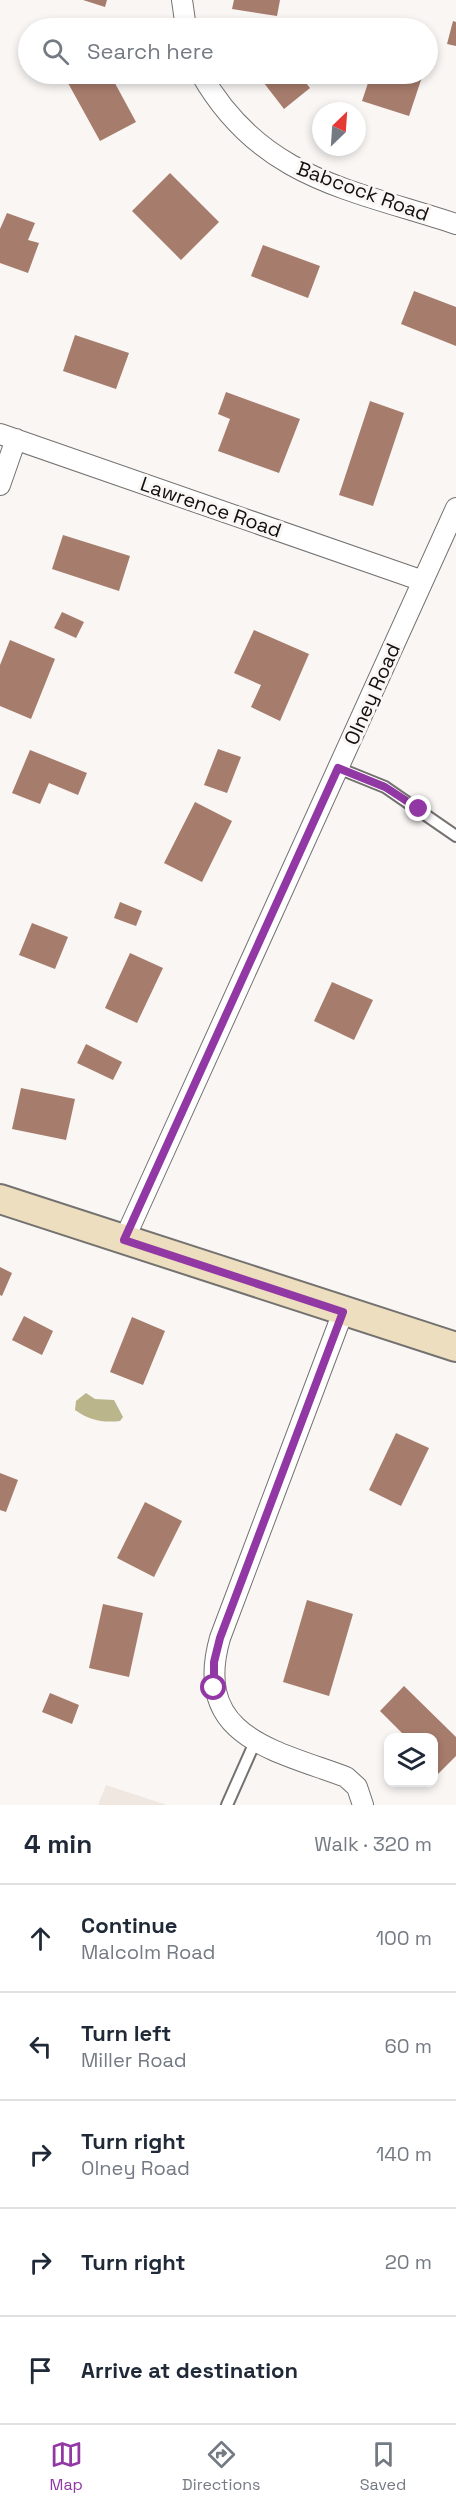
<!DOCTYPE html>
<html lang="en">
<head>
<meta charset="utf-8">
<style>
  body { margin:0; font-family:"Space Grotesk",sans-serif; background:#f6f6f7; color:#1f2937 }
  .controls { position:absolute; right:18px; bottom:18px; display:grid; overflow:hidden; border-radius:12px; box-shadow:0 3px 9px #0003 }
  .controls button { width:54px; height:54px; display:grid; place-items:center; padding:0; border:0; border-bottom:2px solid #e0e1e3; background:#fff; color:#1f2937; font:30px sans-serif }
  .compass { position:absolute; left:312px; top:102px; width:54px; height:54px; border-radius:50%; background:#fff; box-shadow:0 3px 9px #0003; rotate:25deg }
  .stop { position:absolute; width:18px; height:18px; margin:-14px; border:4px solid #9138a4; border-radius:50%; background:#fff }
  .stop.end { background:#9138a4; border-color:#fff; box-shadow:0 2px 6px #0008 }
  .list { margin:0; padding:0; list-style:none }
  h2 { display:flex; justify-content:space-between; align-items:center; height:78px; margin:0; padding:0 24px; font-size:26px }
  h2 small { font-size:20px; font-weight:400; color:#747a83 }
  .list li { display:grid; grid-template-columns:39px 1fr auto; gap:18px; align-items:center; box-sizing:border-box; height:108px; padding:0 24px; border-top:2px solid #e0e1e3 }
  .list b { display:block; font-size:22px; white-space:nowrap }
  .list p { margin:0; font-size:20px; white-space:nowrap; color:#747a83 }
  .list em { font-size:20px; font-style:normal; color:#747a83 }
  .icon { flex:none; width:33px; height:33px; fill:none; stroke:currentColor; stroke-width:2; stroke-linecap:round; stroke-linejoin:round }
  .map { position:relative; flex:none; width:456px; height:1805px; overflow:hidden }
  .search { position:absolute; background:#fff; box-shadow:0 3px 9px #0003; left:18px; right:18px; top:18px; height:66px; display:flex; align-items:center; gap:15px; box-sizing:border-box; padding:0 21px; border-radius:33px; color:#747a83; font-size:22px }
  .sheet { height:618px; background:#fff }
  nav { display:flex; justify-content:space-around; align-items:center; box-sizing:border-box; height:84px; border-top:2px solid #e0e1e3; background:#fff; font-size:16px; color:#747a83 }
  nav a { display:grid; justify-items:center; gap:3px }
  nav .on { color:#9138a4 }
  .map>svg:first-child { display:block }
  .built { fill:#f0e8e0 }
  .water { fill:#bab58b }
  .building { fill:#a67c6c }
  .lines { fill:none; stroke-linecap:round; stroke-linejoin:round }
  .lane-casing { stroke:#747270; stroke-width:14 }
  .street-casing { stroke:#747270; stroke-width:22 }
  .secondary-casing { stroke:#747270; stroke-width:32 }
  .lane { stroke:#fff; stroke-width:10 }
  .street { stroke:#fff; stroke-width:20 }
  .secondary { stroke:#ecdebe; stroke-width:28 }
  .route { stroke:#9138a4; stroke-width:8 }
  .labels { text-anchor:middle; stroke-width:6; stroke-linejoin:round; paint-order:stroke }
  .street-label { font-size:20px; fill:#11100f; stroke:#f9f6f4 }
</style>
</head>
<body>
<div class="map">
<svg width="456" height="1805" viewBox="0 0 456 1805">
  <rect width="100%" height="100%" fill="#f9f6f4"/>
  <path class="built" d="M 106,1785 L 167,1805 L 98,1805 Z"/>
  <path class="water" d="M 86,1393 L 95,1399 L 114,1400 L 123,1417 L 120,1421 C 102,1423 89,1420 75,1410 L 76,1401 Z"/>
  <path class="building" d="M 83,0 L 107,0 L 105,7 Z
    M 234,0 L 280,0 L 277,16 L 232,9 Z
    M 453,21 L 456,22 L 456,46 L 447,44 Z
    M 84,74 L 110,74 L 136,122 L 100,141 L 68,83 Z
    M 257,74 L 299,74 L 310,88 L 284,109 Z
    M 371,74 L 423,74 L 409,116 L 362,101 Z
    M 170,173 L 219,222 L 181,260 L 132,211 Z
    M 7,213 L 35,223 L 28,240 L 39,243 L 28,273 L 0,263 L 0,229 Z
    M 263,245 L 320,266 L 308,298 L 251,276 Z
    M 414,291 L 456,307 L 456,346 L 401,324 Z
    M 75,335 L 129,353 L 116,389 L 63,371 Z
    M 226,392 L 300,419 L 279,473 L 218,451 L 230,419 L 218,414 Z
    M 370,401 L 404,413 L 373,506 L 339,495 Z
    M 63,535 L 130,556 L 119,591 L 52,569 Z
    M 62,612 L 84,622 L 76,638 L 54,628 Z
    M 254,630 L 309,654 L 280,721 L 251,707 L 261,685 L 234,673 Z
    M 10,640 L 55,659 L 31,719 L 0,706 L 0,665 Z
    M 218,749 L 241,757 L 227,793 L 204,785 Z
    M 30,750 L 87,773 L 78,795 L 49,783 L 40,804 L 12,793 Z
    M 195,802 L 232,821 L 202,882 L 164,863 Z
    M 120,902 L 142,911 L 136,926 L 114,918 Z
    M 32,923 L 68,937 L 55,969 L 19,955 Z
    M 130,953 L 163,968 L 137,1023 L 105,1008 Z
    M 332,982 L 373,1000 L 354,1040 L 314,1021 Z
    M 86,1044 L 122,1062 L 113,1080 L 77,1063 Z
    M 21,1088 L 75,1099 L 66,1140 L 12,1129 Z
    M 0,1267 L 12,1273 L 2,1296 L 0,1295 Z
    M 24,1316 L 53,1331 L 42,1355 L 12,1340 Z
    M 132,1317 L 165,1331 L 143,1385 L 110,1372 Z
    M 396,1433 L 429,1448 L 401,1506 L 369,1490 Z
    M 0,1473 L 18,1480 L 6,1512 L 0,1510 Z
    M 145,1502 L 182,1521 L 154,1577 L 117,1558 Z
    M 307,1600 L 353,1614 L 329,1696 L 283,1682 Z
    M 103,1604 L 143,1613 L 129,1677 L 89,1668 Z
    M 404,1686 L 456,1737 L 456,1756 L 434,1778 L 434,1738 L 397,1738 L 402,1733 L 380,1711 Z
    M 50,1693 L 79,1705 L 72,1724 L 42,1712 Z"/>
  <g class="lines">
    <g class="lane-casing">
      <path id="lane" d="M 338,768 L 385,787 L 456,836
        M 227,1805 L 255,1742"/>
    </g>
    <g class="street-casing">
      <path id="street" d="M 182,0 L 186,28
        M 201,74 C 261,179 350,189 456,224
        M 0,434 L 423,581
        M 0,485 L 16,439
        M 124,1240 L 456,508
        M 343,1312 L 220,1638 C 192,1737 274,1750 346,1777 L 357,1787 L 363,1805"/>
    </g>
    <g class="secondary-casing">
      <path id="secondary" d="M 0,1199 L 456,1347"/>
    </g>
    <use href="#lane" class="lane"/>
    <use href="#street" class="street"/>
    <use href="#secondary" class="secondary"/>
  </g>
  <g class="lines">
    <path class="route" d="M 214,1688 L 214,1662 L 220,1638 L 343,1312 L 124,1240 L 338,768 L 385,787 L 419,809"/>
  </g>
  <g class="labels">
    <g class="street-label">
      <text transform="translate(363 191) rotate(20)" y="7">Babcock Road</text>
      <text transform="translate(211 507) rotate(19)" y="7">Lawrence Road</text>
      <text transform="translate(372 694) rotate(-66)" y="7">Olney Road</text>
    </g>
  </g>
</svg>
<div class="controls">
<button><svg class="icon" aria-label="layers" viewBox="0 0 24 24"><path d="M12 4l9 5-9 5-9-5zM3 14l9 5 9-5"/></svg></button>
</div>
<svg class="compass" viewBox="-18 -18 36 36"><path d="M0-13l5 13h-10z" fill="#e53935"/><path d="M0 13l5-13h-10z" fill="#747a83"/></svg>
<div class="stop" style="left:214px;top:1688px"></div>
<div class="stop end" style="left:419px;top:809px"></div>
<div class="search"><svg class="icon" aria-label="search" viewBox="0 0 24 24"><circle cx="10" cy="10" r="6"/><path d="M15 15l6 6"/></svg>Search here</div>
</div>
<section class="sheet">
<h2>4 min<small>Walk · 320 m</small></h2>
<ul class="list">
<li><svg class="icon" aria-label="ahead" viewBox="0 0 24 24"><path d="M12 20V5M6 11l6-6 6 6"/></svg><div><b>Continue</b><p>Malcolm Road</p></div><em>100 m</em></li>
<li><svg class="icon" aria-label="left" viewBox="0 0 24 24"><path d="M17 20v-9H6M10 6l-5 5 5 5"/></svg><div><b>Turn left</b><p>Miller Road</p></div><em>60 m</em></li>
<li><svg class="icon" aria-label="right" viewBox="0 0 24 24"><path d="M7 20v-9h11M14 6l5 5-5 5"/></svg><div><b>Turn right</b><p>Olney Road</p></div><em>140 m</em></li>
<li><svg class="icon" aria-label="right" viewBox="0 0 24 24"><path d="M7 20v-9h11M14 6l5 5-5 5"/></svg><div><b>Turn right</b></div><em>20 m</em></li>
<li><svg class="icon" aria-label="arrive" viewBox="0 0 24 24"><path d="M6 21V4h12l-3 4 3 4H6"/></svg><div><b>Arrive at destination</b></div></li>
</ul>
</section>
<nav>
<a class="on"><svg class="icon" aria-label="map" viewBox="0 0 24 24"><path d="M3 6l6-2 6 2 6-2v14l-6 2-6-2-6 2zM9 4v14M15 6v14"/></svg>Map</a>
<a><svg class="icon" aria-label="directions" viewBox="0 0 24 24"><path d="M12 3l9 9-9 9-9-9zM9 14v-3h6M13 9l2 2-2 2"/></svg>Directions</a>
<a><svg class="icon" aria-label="saved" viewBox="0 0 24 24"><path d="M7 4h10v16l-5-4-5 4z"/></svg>Saved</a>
</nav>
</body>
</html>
